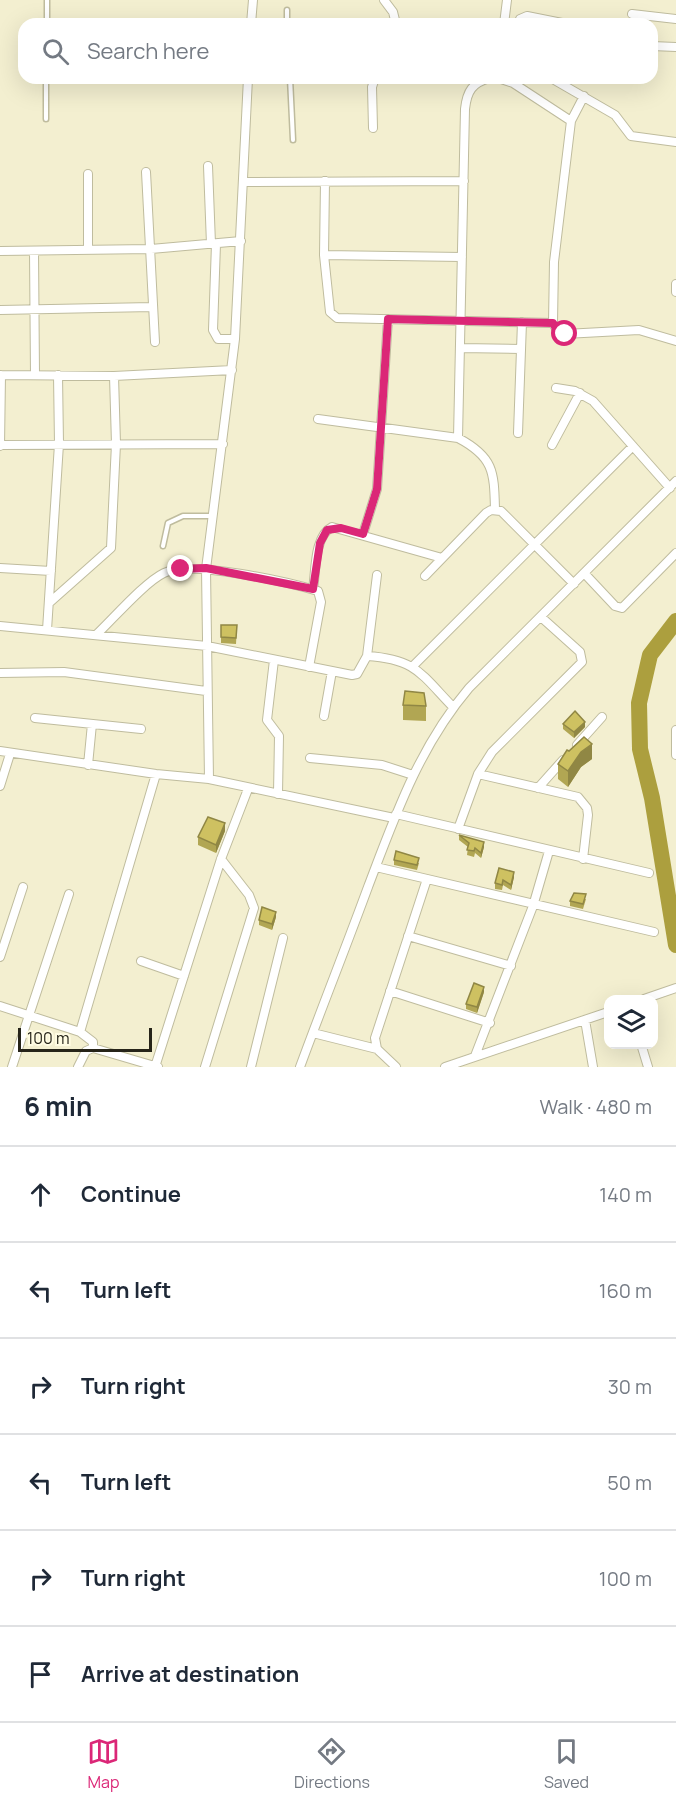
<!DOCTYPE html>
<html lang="en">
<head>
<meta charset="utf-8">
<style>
  body { margin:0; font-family:Manrope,sans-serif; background:#f2f2f3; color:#1f2937 }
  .controls { position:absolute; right:18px; bottom:18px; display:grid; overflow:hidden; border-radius:12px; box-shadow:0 6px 24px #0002 }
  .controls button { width:54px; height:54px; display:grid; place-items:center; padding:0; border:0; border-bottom:2px solid #e0e1e3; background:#fff; color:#1f2937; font:30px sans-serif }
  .scale { position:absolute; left:18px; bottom:15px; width:134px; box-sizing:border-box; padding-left:6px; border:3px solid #262419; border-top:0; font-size:16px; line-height:21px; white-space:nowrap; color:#262419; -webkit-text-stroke:4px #fffce3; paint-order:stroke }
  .stop { position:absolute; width:18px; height:18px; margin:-14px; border:4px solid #db2777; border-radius:50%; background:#fff }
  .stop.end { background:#db2777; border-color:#fff; box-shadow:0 2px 6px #0008 }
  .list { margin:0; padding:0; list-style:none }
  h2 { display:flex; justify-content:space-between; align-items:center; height:78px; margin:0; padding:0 24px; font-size:26px }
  h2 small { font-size:20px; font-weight:400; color:#747a83 }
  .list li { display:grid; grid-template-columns:39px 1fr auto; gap:18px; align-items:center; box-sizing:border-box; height:96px; padding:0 24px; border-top:2px solid #e0e1e3 }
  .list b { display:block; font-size:22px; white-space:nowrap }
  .list em { font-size:20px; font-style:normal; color:#747a83 }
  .icon { flex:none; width:33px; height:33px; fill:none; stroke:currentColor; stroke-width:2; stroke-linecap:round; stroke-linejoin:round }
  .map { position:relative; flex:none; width:676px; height:1067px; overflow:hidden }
  .search { position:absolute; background:#fff; box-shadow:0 6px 24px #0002; left:18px; right:18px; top:18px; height:66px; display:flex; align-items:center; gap:15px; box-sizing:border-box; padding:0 21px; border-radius:18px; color:#747a83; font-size:22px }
  .sheet { height:654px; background:#fff }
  nav { display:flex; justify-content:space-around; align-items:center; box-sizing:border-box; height:84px; border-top:2px solid #e0e1e3; background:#fff; font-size:16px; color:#747a83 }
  nav a { display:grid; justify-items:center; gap:3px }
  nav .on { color:#db2777 }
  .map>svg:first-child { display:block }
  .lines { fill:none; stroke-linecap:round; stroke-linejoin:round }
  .river { stroke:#ac9f3e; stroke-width:16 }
  .service-casing { stroke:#bfbc9e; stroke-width:7 }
  .minor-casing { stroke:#bfbc9e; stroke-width:10 }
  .service { stroke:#fff; stroke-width:4 }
  .minor { stroke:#fff; stroke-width:8 }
  .wall { fill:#b1a653 }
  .shaded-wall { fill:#908744 }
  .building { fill:#cec161; stroke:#908744; stroke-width:1.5 }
  .route { stroke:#db2777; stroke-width:8 }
</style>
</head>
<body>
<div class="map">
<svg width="676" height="1067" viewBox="0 0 676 1067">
  <rect width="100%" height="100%" fill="#f3efd0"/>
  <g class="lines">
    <path class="river" d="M 676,621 L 650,655 L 639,703 L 640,749 L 652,798 L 676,945"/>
    <g class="service-casing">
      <path id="service" d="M 287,10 L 287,24
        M 47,24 L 47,0
        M 290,78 L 293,140
        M 249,79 L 273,78
        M 46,119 L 46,78
        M 163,546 L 168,523 L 183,516 L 213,516"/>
    </g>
    <g class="minor-casing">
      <path id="minor" d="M 384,0 L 393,12 L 396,24
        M 632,14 L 676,19
        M 251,24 L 253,0
        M 504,24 L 507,0
        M 518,24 L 520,19 L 527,16 L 567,24
        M 652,46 L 676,47
        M 498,78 L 513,83 L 571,121
        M 551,78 L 615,115 L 631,136 L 676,142
        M 584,96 L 571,121 L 554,262 L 553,323 L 558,332 L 565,334 L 639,330 L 676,341
        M 373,128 L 372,87 L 375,78
        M 208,166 L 211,244
        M 146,172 L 155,342
        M 325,181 L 324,255 L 330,312 L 337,318 L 553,323
        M 244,182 L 464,181
        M 216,244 L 213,330 L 218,339 L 235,339
        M 88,250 L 88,174
        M 0,251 L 151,249 L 241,241
        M 34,251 L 35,375
        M 324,255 L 462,257
        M 676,284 L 676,292
        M 0,310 L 152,307
        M 460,348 L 521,349
        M 0,375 L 114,376 L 232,370
        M 556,388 L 575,391 L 593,401 L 670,488
        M 318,419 L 458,438 C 494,457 494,472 495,509
        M 518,433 L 522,322
        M 458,438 L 465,109 C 467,91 472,83 490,78
        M 0,445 L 223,444
        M 552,445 L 580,393
        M 0,446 L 1,375
        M 363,534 L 377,489 L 388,319
        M 0,568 L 51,571
        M 584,573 L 615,606 L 622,608 L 676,553
        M 425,576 L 486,513 L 491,510 L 501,511 L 574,584
        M 313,589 C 316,571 314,536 332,527 L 442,558
        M 49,603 L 111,548 L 116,444 L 114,376
        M 0,626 L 207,646 L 352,675 L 357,674 L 367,656 L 377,575
        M 47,630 L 59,444 L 58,375
        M 96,635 C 113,619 145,582 164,573 C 191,560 288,582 318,591 L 321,602 L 309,667
        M 367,656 C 416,659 421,674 453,707
        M 274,660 L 267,720 L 279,736 L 278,794
        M 413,666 L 633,446
        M 0,673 L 64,672 L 206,691
        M 324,716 L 332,671
        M 35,718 L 141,729
        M 676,730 L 676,755
        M 577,745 L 602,717
        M 0,751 L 156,774 L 209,779 L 394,818
        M 310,758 L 382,765 L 413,775
        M 88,765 L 92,724
        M 478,774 L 578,797 L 587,808 L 588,815 L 583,859
        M 209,779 L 206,569 L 235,339 L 248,78
        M 0,786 L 10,754
        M 538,788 L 563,760
        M 396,814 L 649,873
        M 458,829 L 478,774 L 492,752 L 582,662 L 580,652 L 541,617
        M 376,867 L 654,932
        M 408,936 L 511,966
        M 0,957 L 23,887
        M 141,961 L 184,976
        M 390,991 L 490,1023
        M 644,999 L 676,988
        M 0,1006 L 80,1032 L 93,1042 L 93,1048
        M 585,1020 L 593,1067
        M 80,1032 L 156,774
        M 313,1033 L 377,1049
        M 641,1044 L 648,1067
        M 475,1056 L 533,906 L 549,851
        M 12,1067 L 69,894
        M 78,1067 L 86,1051 L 93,1048 L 158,1067
        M 155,1067 L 221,859 L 248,789
        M 205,1067 L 254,908 L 249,895 L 221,859
        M 251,1067 L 283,938
        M 300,1067 C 322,1007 346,947 368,887 C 395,816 419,747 469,688 L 676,481
        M 396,1067 L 377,1049 L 375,1038 L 427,879
        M 445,1067 L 608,1012"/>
    </g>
    <use href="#service" class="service"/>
    <use href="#minor" class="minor"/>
  </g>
  <path class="wall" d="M 221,625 L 237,625 L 236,644 L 221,643 Z
    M 403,705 L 426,706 L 426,721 L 403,720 Z
    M 563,724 L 585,727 L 574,738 L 563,729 Z
    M 569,751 L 592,759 L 581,767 L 568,787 L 558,779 L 558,764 Z
    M 225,831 L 216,853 L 198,845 L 198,837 Z
    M 459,835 L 484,847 L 481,858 L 475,853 L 474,857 L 467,855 L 468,847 L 459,840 Z
    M 394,860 L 419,863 L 417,870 L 394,865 Z
    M 499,868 L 514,877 L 511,890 L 503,885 L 502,890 L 495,889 L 495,883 Z
    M 586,899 L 583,909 L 570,906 L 570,901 Z
    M 276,917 L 272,930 L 259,925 L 259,920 Z
    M 484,992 L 477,1013 L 466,1009 L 466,1004 Z"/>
  <path class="shaded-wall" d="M 585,722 L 585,727 L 574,738 L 574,732 Z
    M 592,744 L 592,759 L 581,767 L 568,787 L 568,771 L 581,752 Z
    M 225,823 L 225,831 L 216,853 L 216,845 Z
    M 484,842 L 484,847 L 481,858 L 481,853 Z
    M 514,872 L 514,877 L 511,890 L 511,885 Z
    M 276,912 L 276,917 L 272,930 L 272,924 Z
    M 484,987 L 484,992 L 477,1013 L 477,1007 Z"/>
  <path class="building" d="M 221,625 L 237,625 L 236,638 L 221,637 Z
    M 405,691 L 424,693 L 426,706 L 403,705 Z
    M 575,711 L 585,722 L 574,732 L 563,724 Z
    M 584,737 L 592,744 L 581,752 L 568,771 L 558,764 L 567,750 L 569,751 Z
    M 208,817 L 225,823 L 216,845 L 198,837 Z
    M 459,835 L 484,842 L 481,853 L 475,848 L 474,851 L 467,850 L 469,843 Z
    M 396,851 L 419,858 L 417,865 L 394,860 Z
    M 499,868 L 514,872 L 511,885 L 503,880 L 502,885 L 495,883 Z
    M 574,893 L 586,894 L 583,904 L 570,901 Z
    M 262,907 L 276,912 L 272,924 L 259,920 Z
    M 474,983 L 484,987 L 477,1007 L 466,1004 Z"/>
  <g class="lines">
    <path class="route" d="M 181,569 L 206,568 L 313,589 L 320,543 L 327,530 L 341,528 L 363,534 L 377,489 L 388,319 L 553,323 L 558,332 L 565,334"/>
  </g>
</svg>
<div class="controls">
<button><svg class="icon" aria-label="layers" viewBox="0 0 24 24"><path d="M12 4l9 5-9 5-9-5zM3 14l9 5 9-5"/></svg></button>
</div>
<div class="scale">100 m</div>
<div class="stop" style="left:565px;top:334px"></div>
<div class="stop end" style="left:181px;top:569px"></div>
<div class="search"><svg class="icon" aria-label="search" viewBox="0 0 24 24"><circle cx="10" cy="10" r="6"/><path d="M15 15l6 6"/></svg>Search here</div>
</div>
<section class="sheet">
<h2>6 min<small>Walk · 480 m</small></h2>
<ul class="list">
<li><svg class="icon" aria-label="ahead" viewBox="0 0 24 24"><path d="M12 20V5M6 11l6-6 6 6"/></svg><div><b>Continue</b></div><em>140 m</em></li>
<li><svg class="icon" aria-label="left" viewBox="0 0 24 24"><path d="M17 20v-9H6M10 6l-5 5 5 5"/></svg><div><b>Turn left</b></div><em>160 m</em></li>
<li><svg class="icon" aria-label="right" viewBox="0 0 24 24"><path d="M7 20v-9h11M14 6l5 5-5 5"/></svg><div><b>Turn right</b></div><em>30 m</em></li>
<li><svg class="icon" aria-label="left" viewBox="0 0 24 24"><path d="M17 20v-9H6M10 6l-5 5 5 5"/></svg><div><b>Turn left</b></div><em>50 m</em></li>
<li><svg class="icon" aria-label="right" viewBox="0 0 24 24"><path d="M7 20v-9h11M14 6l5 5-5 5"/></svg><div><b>Turn right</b></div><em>100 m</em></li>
<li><svg class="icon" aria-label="arrive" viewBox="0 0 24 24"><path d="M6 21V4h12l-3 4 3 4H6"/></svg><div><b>Arrive at destination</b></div></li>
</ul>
</section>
<nav>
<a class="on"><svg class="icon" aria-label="map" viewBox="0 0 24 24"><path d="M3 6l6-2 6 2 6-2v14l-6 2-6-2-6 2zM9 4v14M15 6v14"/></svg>Map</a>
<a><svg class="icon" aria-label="directions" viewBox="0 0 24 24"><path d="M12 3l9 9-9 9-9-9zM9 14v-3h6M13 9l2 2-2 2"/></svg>Directions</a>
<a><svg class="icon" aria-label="saved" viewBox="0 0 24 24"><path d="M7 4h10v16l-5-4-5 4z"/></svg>Saved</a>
</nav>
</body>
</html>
